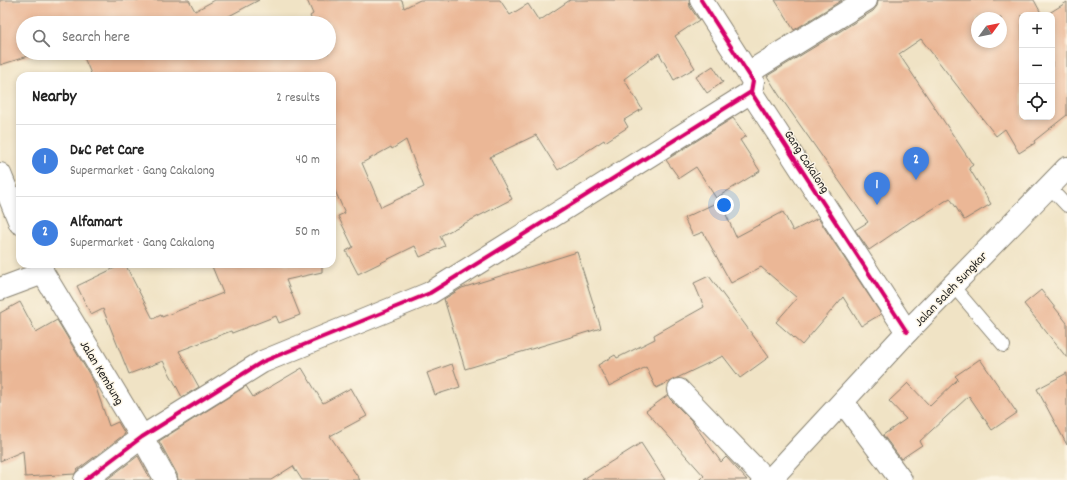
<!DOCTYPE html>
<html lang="en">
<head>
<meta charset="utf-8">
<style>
  body { margin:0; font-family:Dekko,sans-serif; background:#f6f6f6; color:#222 }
  .controls { position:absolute; right:12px; top:12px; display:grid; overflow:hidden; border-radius:8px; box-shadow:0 2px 6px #0003 }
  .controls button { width:36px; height:36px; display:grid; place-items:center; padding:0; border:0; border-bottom:1px solid #e0e0e0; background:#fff; color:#222; font:20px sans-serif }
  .compass { position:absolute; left:971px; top:12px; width:36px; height:36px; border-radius:50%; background:#fff; box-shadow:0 2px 6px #0003; rotate:57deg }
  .you { position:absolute; left:724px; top:205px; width:14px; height:14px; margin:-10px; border:3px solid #fff; border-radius:50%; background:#1a73e8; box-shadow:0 0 0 6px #1a73e833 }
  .badge { display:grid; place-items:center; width:26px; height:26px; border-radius:50%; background:#d1495b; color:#fff; font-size:13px; font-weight:700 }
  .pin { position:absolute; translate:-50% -33px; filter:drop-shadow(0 1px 2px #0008) }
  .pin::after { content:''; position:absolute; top:21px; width:14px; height:12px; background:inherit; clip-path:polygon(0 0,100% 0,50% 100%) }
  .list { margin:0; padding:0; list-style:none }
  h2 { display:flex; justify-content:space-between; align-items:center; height:52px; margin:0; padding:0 16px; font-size:17px }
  h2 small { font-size:13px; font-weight:400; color:#767676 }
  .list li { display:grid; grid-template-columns:26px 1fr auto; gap:12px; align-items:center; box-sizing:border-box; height:72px; padding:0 16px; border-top:1px solid #e0e0e0 }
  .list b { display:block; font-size:15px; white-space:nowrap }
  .list p { margin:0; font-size:13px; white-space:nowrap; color:#767676 }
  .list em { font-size:13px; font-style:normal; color:#767676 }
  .icon { flex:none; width:22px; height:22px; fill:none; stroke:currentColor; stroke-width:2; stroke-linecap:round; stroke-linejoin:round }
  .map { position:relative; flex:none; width:1067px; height:480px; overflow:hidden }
  .search { position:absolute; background:#fff; box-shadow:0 2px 6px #0003; left:16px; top:16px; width:320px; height:44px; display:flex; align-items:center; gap:10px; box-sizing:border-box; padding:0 14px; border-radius:22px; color:#767676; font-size:15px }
  .panel { position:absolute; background:#fff; box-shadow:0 2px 6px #0003; left:16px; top:72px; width:320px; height:196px; border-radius:12px }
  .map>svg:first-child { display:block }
  .building { fill:#ebb796; fill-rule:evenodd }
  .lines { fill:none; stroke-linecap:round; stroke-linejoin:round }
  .lane-casing { stroke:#868070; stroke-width:14 }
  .street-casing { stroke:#868070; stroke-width:24 }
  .highway-casing { stroke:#868070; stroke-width:24 }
  .lane { stroke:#fff; stroke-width:12 }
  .street { stroke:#fff; stroke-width:22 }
  .highway { stroke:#fff; stroke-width:22 }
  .cycleway-casing { stroke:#fcf5e5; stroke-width:6 }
  .cycleway { stroke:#d6006c; stroke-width:4 }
  .labels { text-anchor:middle; stroke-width:3; stroke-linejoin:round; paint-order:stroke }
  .street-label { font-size:13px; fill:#1c1c1c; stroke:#fcf5e5 }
</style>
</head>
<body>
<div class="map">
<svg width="1067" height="480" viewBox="0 0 1067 480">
  <rect width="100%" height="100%" fill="#fcf5e5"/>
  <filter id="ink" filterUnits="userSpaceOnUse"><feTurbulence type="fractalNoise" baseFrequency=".025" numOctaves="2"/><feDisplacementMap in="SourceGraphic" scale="8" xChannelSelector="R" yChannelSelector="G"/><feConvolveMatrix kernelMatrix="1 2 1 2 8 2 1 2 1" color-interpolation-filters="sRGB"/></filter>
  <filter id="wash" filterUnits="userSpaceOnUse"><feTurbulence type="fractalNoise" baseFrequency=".012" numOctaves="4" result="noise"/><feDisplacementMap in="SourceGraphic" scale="16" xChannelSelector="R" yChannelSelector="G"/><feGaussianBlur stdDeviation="0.9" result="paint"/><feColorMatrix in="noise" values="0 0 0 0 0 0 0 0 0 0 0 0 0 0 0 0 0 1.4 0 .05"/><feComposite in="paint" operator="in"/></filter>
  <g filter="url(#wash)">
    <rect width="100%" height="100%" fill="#f0e3c5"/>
    <g id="blocks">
      <path class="building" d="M 0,0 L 189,0 L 195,11 L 215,0 L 259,0 L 216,23 L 23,23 L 23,53 L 38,53 L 0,65 Z
        M 307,0 L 402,0 L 404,8 L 420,0 L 500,0 L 510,15 L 528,4 L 539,21 L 570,0 L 689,0 L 690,7 L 699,20 L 675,36 L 695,68 L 674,80 L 659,53 L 624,79 L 642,109 L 624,120 L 628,127 L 605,142 L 604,140 L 558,170 L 536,135 L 490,157 L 512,199 L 440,236 L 445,246 L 420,257 L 415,246 L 358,274 L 346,251 L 353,247 L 338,216 L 345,213 L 332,184 L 332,76 L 92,76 L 82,53 L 329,53 L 329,23 L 313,23 L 310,16 L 313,14 ZM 406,140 L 424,187 L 381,207 L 362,163 L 391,147 L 392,149 Z
        M 775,0 L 842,0 L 794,30 Z
        M 878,0 L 1034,0 L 1042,15 L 1022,15 L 1022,117 L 1052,117 L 1052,15 L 1046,15 L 1067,2 L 1067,115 L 1034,141 L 1035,143 L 1019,153 L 1005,129 L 996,136 L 921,39 L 899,54 L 973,165 L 969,168 L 991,204 L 964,220 L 950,198 L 914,221 L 913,220 L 869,250 L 855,230 L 868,222 L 779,95 L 767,76 L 873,11 L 877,6 ZM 977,18 L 1001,18 L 1001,42 L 977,42 Z
        M 713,66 L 723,82 L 707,93 L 696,77 Z
        M 733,118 L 746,136 L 740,140 L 760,171 L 716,198 L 696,167 L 679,178 L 666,160 Z
        M 720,201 L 736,237 L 783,212 L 793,231 L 818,218 L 881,314 L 861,326 L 843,297 L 802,345 L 776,322 L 797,298 L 761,267 L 731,283 L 703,232 L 693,236 L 684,218 Z
        M 577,252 L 601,328 L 465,369 L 444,299 L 462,288 Z
        M 123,264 L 125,264 L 153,319 L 161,315 L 162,317 L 223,293 L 211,264 L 322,264 L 322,272 L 286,280 L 300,315 L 279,323 L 276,316 L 232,333 L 231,331 L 179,351 L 199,387 L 182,397 L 163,361 L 129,374 L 103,309 L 91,315 L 77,286 Z
        M 709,276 L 769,357 L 740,378 L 723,356 L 656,388 L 646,367 L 609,386 L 598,365 L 615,355 L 617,358 L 655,339 L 654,335 L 704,307 L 694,283 Z
        M 1041,290 L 1067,323 L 1067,358 L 1024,304 Z
        M 20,302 L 36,332 L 57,320 L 94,382 L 109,426 L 118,422 L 125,434 L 77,470 L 75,474 L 25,477 L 23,451 L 0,461 L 0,313 Z
        M 980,359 L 1017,413 L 992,430 L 969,396 L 920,441 L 922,445 L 901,459 L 883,435 L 906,419 L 889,401 L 908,383 L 930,406 L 958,379 L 955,376 Z
        M 452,364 L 460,387 L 435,395 L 427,373 Z
        M 302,368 L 323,403 L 351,388 L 367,416 L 330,436 L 360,480 L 302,480 L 293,466 L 271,480 L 178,480 L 177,474 L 159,441 L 246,386 L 253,397 Z
        M 1067,373 L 1067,445 L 1037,389 Z
        M 668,395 L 670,399 L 691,420 L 721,462 L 726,457 L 747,480 L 700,480 L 704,476 L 646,411 Z
        M 641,443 L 665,480 L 582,480 Z
        M 138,456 L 151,480 L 106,480 Z"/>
    </g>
  </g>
  <g filter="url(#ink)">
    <use href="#blocks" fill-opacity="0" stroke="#868070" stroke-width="1"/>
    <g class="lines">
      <g class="lane-casing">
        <path id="lane" d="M 1049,187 L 1067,206
          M 953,286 L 1004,346"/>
      </g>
      <g class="street-casing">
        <path id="street" d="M 701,0 L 753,81 L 751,92 L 907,332
          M 748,73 L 866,0
          M 0,174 L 20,223
          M 41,264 L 43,273 L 142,437 L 166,480
          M 0,289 L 43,273
          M 679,390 L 766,480
          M 843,402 L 901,480
          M 85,480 L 142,437 L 262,362 L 430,293 L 751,92"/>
      </g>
      <g class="highway-casing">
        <path id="highway" d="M 770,480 L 907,332 L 1067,168"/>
      </g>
      <use href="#lane" class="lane"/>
      <use href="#street" class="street"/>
      <use href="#highway" class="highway"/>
      <g class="cycleway-casing">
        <path id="cycleway" d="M 701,0 L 753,81 L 751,92 L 907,332
          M 85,480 L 142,437 L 262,362 L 430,293 L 751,92"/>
      </g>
      <use href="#cycleway" class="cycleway"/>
    </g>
  </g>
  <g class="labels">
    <g class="street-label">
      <text transform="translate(808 161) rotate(57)" y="5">Gang Cakalong</text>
      <text transform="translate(950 288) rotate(-46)" y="5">Jalan Saleh Sungkar</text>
      <text transform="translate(103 372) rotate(59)" y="5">Jalan Kembung</text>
    </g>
  </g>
</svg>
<div class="controls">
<button>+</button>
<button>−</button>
<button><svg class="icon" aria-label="locate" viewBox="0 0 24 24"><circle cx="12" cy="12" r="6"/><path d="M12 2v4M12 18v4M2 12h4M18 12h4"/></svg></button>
</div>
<svg class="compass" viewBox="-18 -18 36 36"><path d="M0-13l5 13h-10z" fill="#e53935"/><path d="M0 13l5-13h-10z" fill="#767676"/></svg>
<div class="you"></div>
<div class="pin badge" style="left:877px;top:205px;background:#3f7fe0">1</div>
<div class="pin badge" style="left:916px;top:180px;background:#3f7fe0">2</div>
<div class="search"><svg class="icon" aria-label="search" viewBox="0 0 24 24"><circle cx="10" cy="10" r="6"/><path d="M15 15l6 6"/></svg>Search here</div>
<section class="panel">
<h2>Nearby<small>2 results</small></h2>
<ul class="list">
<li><span class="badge" style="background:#3f7fe0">1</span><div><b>D&amp;C Pet Care</b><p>Supermarket · Gang Cakalong</p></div><em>40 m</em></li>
<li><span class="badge" style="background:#3f7fe0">2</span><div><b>Alfamart</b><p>Supermarket · Gang Cakalong</p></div><em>50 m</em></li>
</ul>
</section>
</div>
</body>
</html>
